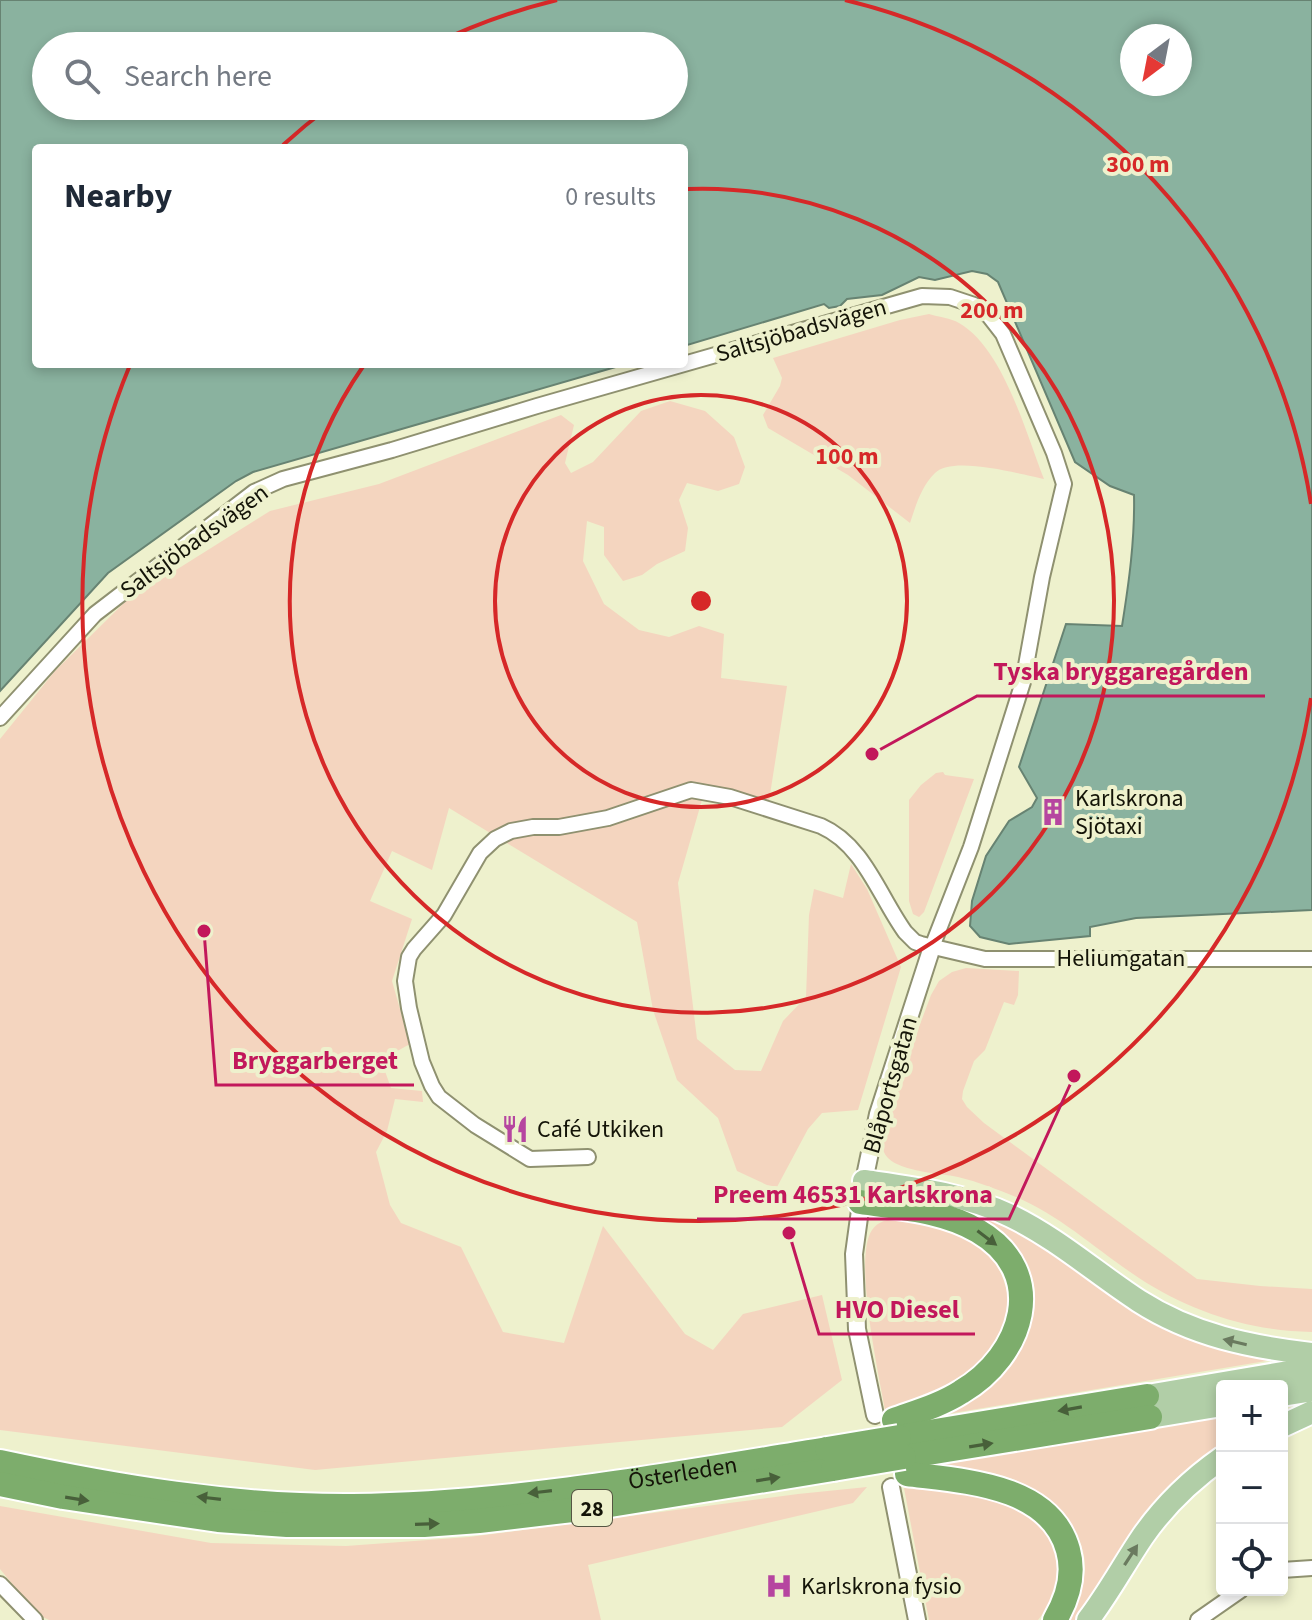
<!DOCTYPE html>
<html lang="en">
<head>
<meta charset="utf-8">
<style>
  body { margin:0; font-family:"Source Sans 3",sans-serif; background:#f6f6f7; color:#1f2937 }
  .controls { position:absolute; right:24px; bottom:24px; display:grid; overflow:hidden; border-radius:8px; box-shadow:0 4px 12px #0003 }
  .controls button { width:72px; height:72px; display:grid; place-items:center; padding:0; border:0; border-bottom:2px solid #e0e1e3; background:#fff; color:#1f2937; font:40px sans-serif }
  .compass { position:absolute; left:1120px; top:24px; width:72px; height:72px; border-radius:50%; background:#fff; box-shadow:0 4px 12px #0003; rotate:212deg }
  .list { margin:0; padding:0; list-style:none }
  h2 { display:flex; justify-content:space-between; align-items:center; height:104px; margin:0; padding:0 32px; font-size:34px }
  h2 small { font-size:26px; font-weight:400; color:#747a83 }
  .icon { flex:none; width:44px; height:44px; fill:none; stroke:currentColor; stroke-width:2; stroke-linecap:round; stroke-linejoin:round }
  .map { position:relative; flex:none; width:1312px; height:1620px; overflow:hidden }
  .search { position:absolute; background:#fff; box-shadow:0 4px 12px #0003; left:32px; top:32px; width:656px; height:88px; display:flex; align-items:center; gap:20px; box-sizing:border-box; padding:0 28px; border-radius:44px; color:#747a83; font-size:30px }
  .panel { position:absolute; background:#fff; box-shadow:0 4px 12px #0003; left:32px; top:144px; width:656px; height:224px; border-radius:8px }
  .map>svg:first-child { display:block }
  .green { fill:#f4d5bf }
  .water { fill:#8ab29f; stroke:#678372; stroke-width:2; fill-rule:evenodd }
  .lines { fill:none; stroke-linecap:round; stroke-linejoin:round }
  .minor-casing { stroke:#8f9170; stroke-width:18 }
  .tertiary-casing { stroke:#8f9170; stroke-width:20 }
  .primary-casing { stroke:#fff; stroke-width:26 }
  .motorway-casing { stroke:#fff; stroke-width:28 }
  .minor { stroke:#fff; stroke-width:14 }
  .tertiary { stroke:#fff; stroke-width:16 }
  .primary { stroke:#b1cea7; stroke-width:22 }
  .motorway { stroke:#7dad6c; stroke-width:24 }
  .motorway-bridge-casing { stroke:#fff; stroke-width:28; stroke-linecap:butt }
  .motorway-bridge { stroke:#7dad6c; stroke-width:24 }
  .oneway { fill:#48603a }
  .oneway2 { fill:#6a7a5f }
  .ring { fill:none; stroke:#d62828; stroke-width:4 }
  .labels { text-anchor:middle; stroke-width:8; stroke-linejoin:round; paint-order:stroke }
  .shield { fill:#eef1cd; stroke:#555643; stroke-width:2 }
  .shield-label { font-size:22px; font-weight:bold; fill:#141408 }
  .street-label { font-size:24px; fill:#141408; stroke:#eef1cd }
  .poi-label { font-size:24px; fill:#141408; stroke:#eef1cd; text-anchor:start }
  .centre { fill:#d62828; stroke:#eef1cd; stroke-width:4 }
  .ring-label { font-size:24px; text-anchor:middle; font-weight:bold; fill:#d62828; stroke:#eef1cd; stroke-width:8; stroke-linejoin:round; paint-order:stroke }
  .leader { fill:none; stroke:#c2185b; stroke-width:3 }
  .callout-dot { fill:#c2185b; stroke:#eef1cd; stroke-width:3 }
  .callout-label { font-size:26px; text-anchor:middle; font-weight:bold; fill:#c2185b; stroke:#eef1cd; stroke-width:8; stroke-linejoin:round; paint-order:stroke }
</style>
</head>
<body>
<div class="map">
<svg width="1312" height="1620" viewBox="0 0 1312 1620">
  <rect width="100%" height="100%" fill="#eef1cd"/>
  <path class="green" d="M 929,314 C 938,317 951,318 959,323 C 1003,348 1026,433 1044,479 C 1020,474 952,455 935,473 C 921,487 916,505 910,523 L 848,475 L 768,428 L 763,415 L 780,386 L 782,378 L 773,358 L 900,320 Z
    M 670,401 L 705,411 L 734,437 L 745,467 L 739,484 L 718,491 L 687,483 L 679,500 L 688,528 L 685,551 L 657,564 L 642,575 L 623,581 L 604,555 L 604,527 L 587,521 L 583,561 L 604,604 L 639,630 L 669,637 L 699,626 L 724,634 L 721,678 L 787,686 L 769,801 L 703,784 L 702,800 L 678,883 L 697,1039 L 735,1070 L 761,1071 L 783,1021 L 806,997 L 809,915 L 814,889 L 843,898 L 851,864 L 867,889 L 901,967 L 858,1110 L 822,1113 L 808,1129 L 777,1187 L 767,1185 L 737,1171 L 718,1118 L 677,1080 L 653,1010 L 637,922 L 449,808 L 432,870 L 392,851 L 370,901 L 412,919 L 392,981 L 410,1044 L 381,1060 L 391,1088 L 422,1091 L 423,1102 L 395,1099 L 387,1131 L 376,1152 L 390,1205 L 401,1223 L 461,1247 L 503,1332 L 564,1343 L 603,1226 L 685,1334 L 713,1350 L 743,1314 L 822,1295 L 842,1380 L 782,1427 L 315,1470 L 0,1430 L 0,739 L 55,671 L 125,602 L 270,511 L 379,484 L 561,415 L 574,425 L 565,463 L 571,473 L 593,462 L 641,411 Z
    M 943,772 L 945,775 L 974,779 L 924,912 L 919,917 L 913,914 L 909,901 L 909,800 L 921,785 L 936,773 Z
    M 966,968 L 1019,971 L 1018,995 L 1014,1005 L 1004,1002 L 985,1050 L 974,1061 L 963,1091 L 962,1099 L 967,1107 L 984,1123 L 1197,1279 L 1260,1286 L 1312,1289 L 1312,1332 C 1250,1331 1191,1312 1139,1278 C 1098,1251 1061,1216 1016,1197 C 997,1189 978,1182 958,1177 C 939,1173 902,1172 888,1158 C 881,1150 882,1144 884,1135 L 916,1035 L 931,995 L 939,981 L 952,972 Z
    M 938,1203 L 1008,1222 L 1197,1340 L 1219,1349 L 1278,1359 L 947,1414 C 966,1403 989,1392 1003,1375 C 1018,1357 1035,1319 1035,1295 C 1035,1276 1023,1253 1010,1239 C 993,1219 962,1211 938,1203 Z
    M 887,1220 C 915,1222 946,1226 971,1240 C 989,1250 1001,1268 1006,1288 C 1022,1345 957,1391 910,1404 C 902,1407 893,1408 885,1410 C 879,1375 853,1258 872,1230 C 876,1224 881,1222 887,1220 Z
    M 1222,1417 L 1222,1448 L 1081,1620 L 1066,1620 C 1076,1605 1084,1587 1085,1568 C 1085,1526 1047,1491 1010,1478 C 987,1470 962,1468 937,1465 Z
    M 867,1487 L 853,1503 L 588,1565 L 601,1620 L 49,1620 L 37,1614 L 0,1569 L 0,1506 L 211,1543 L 346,1546 L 469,1537 L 798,1494 Z
    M 904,1488 C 950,1489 1008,1492 1043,1526 C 1049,1531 1051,1541 1055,1548 C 1068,1577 1057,1597 1038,1620 L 929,1620 Z"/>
  <path class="water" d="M 0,0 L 1312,0 L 1312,910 L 1136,918 L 1090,927 L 1090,936 L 1009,944 L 980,937 L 970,926 L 972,901 L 986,856 L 1009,821 L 1032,807 L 1037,798 L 1019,767 L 1066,624 L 1122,626 C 1129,582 1135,539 1134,495 L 1110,486 L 1075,462 L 998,282 L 987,274 L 972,271 L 935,280 L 919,277 L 882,295 L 847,299 L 840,306 L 829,308 L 824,304 L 684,346 L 684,148 L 36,148 L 36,364 L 626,364 L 253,472 L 236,481 L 108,573 L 0,691 ZM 1132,36 L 1180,36 L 1180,84 L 1132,84 ZM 46,46 L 674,46 L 674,106 L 46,106 Z"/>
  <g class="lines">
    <g class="minor-casing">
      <path id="minor" d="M 0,718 L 95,614 L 254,492 L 283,479 L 392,450 L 537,406 L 922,296 L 950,297 L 974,305 L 989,316 L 1003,334 L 1054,453 L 1064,484 L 1042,577 L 1023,682 L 971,847 L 932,947
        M 588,1157 L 530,1159 L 475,1125 L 439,1097 L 432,1086 L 422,1062 L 409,1008 L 405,981 L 409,957 L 414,949 L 444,915 L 480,853 L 495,839 L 511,831 L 533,827 L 559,827 L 608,818 L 691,790 L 730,797 L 821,826 C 864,845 879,896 905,932 L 915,942 L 921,944 L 985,959 L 1312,959
        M 1282,1570 L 1312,1568
        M 0,1584 L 35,1620
        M 1198,1620 L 1241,1590"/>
    </g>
    <g class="tertiary-casing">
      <path id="tertiary" d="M 875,1415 L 857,1329 L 854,1254 L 864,1181 L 878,1114 L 932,947
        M 891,1487 L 917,1620"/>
    </g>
    <g class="primary-casing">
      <path id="primary" d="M 864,1181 C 913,1188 965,1194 1011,1216 C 1058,1239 1096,1273 1139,1301 C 1192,1335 1250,1347 1312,1354
        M 1282,1395 L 1312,1390
        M 1147,1396 L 1312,1368
        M 1150,1417 L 1222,1405
        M 1282,1426 L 1312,1412
        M 1088,1620 C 1108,1594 1124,1564 1143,1536 C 1164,1506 1192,1479 1222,1458"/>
    </g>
    <g class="motorway-casing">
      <g id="motorway">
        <path d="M 860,1202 C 899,1208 943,1210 978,1231 C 1050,1273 1023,1356 961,1392 C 941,1405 916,1412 894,1420"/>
        <path d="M 899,1437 L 1147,1396"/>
        <path d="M 904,1457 L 1150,1417"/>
        <path id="s1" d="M 0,1462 C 116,1487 234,1507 353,1506 C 512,1504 670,1475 827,1449"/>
        <path d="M 907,1474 C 962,1481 1050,1484 1068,1550 C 1075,1575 1068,1598 1055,1620"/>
        <path d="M 0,1484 L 63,1497 L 218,1520 L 287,1525 L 424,1525 L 479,1521 L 598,1507 L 833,1469"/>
      </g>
    </g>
    <use href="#minor" class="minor"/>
    <use href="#tertiary" class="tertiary"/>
    <use href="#primary" class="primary"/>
    <use href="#motorway" class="motorway"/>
    <g class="motorway-bridge-casing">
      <path id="motorway-bridge" d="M 827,1449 L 899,1437
        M 833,1469 L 904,1457"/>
    </g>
    <use href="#motorway-bridge" class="motorway-bridge"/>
  </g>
  <defs><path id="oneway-solid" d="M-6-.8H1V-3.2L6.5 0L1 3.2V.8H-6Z" transform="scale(2)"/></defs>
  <g class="oneway">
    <use href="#oneway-solid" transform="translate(987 1238) rotate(37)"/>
    <use href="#oneway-solid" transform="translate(1070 1409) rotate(170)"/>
    <use href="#oneway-solid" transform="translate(981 1445) rotate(-9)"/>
    <use href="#oneway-solid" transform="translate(768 1479) rotate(-9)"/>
    <use href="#oneway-solid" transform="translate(540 1492) rotate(173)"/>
    <use href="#oneway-solid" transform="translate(209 1498) rotate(-173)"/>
    <use href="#oneway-solid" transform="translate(77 1499) rotate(9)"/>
    <use href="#oneway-solid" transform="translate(427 1524) rotate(-2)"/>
  </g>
  <g class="oneway2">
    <use href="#oneway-solid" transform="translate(1235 1342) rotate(-167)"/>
    <use href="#oneway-solid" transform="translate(1131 1555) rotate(-57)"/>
  </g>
  <g class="ring">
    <circle cx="701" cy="601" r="206"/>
    <path d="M687 189A412 412 0 1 1 364 365"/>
    <path d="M1311 698A618 618 0 1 1 130 365M283 145A618 618 0 0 1 329 107M430 46A618 618 0 0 1 557 0M845 0A618 618 0 0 1 1311 504"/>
  </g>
  <defs>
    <g id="building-bare" transform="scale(2.16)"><path d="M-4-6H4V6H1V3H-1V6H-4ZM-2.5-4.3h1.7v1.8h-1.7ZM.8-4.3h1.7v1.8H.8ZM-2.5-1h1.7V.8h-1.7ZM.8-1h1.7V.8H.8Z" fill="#b645a0" stroke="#eef1cd" stroke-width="2.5" paint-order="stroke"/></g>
    <g id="restaurant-bare" transform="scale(2.16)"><path d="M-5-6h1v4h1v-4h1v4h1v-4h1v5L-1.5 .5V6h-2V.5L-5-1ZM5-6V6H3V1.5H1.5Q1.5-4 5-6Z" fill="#b645a0" stroke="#eef1cd" stroke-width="2.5" paint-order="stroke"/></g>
    <g id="hospital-bare" transform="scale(2.16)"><path d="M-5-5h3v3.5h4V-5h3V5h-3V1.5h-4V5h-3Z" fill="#b645a0" stroke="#eef1cd" stroke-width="2.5" paint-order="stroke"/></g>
  </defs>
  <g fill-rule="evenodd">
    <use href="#building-bare" x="1053" y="812"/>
    <use href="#restaurant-bare" x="515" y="1129"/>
    <use href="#hospital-bare" x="779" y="1586"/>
  </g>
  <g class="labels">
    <rect class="shield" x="572" y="1490" width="40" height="36" rx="6"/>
    <g class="shield-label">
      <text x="592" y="1516">28</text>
    </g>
    <g class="street-label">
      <text transform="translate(801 330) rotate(-16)" y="8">Saltsjöbadsvägen</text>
      <text transform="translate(194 541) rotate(-36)" y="8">Saltsjöbadsvägen</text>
      <text x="1121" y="966">Heliumgatan</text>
      <text transform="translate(890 1085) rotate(-74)" y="8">Blåportsgatan</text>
      <text dy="8" stroke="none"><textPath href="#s1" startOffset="688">Österleden</textPath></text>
    </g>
    <g class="poi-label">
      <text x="1075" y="806">Karlskrona<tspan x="1075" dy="28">Sjötaxi</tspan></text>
      <text x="537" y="1137">Café Utkiken</text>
      <text x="801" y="1594">Karlskrona fysio</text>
    </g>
  </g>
  <circle cx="701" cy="601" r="12" class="centre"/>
  <g class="ring-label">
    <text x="1138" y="172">300 m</text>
    <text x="992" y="318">200 m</text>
    <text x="847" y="464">100 m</text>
  </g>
  <path class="leader" d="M872 754L977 696H1265M204 931L216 1085H414M1074 1076L1009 1219H697M789 1233L819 1334H975"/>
  <g class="callout-dot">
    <circle cx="872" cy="754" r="8"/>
    <circle cx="204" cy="931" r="8"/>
    <circle cx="1074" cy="1076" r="8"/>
    <circle cx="789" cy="1233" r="8"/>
  </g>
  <g class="callout-label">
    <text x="1121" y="680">Tyska bryggaregården</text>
    <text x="315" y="1069">Bryggarberget</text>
    <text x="853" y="1203">Preem 46531 Karlskrona</text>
    <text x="897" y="1318">HVO Diesel</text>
  </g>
</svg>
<div class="controls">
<button>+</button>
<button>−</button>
<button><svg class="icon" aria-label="locate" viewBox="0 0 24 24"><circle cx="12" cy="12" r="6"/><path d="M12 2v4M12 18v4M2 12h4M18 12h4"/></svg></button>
</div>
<svg class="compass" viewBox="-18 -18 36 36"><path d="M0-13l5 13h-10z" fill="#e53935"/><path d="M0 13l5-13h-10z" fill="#747a83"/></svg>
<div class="search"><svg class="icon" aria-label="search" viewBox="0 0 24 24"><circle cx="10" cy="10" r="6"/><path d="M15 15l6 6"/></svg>Search here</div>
<section class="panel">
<h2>Nearby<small>0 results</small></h2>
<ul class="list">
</ul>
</section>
</div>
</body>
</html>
